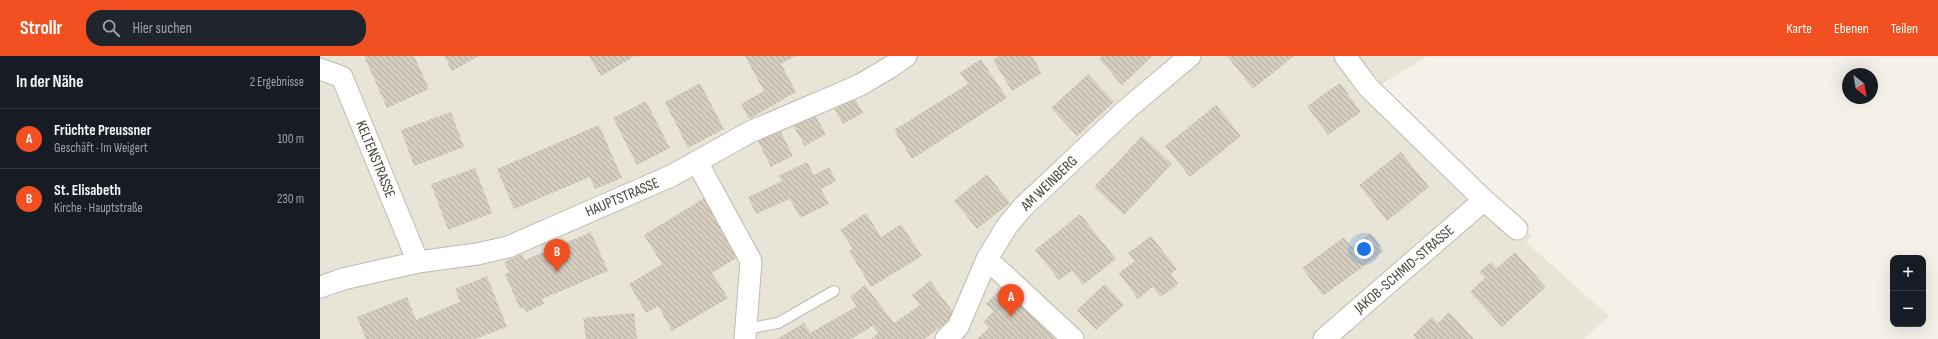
<!DOCTYPE html>
<html lang="de">
<head>
<meta charset="utf-8">
<style>
  body { margin:0; font-family:"Sofia Sans Condensed",sans-serif; background:#20242c; color:#f1f3f6 }
  .controls { position:absolute; right:12px; bottom:12px; display:grid; overflow:hidden; border-radius:8px; box-shadow:0 4px 16px #0002 }
  .controls button { width:36px; height:36px; display:grid; place-items:center; padding:0; border:0; border-bottom:1px solid #363941; background:#171b24; color:#f1f3f6; font:20px sans-serif }
  .compass { position:absolute; left:1522px; top:12px; width:36px; height:36px; border-radius:50%; background:#171b24; box-shadow:0 4px 16px #0002; rotate:149deg }
  .you { position:absolute; left:1044px; top:193px; width:14px; height:14px; margin:-10px; border:3px solid #fff; border-radius:50%; background:#1a73e8; box-shadow:0 0 0 6px #1a73e833 }
  .badge { display:grid; place-items:center; width:26px; height:26px; border-radius:50%; background:#f25021; color:#fff; font-size:13px; font-weight:700 }
  .pin { position:absolute; translate:-50% -33px; filter:drop-shadow(0 1px 2px #0008) }
  .pin::after { content:''; position:absolute; top:21px; width:14px; height:12px; background:inherit; clip-path:polygon(0 0,100% 0,50% 100%) }
  .list { margin:0; padding:0; list-style:none }
  h2 { display:flex; justify-content:space-between; align-items:center; height:52px; margin:0; padding:0 16px; font-size:17px }
  h2 small { font-size:13px; font-weight:400; color:#9ea1a6 }
  .list li { display:grid; grid-template-columns:26px 1fr auto; gap:12px; align-items:center; box-sizing:border-box; height:60px; padding:0 16px; border-top:1px solid #363941 }
  .list b { display:block; font-size:15px; white-space:nowrap }
  .list p { margin:0; font-size:13px; white-space:nowrap; color:#9ea1a6 }
  .list em { font-size:13px; font-style:normal; color:#9ea1a6 }
  .icon { flex:none; width:22px; height:22px; fill:none; stroke:currentColor; stroke-width:2; stroke-linecap:round; stroke-linejoin:round }
  .map { position:relative; flex:none; width:1618px; height:283px; overflow:hidden }
  header { display:flex; align-items:center; gap:24px; box-sizing:border-box; height:56px; padding:0 20px; background:#f25021; color:#fff }
  header strong { font-size:19px }
  nav { display:flex; gap:22px; margin-inline-start:auto; font-size:14px }
  .search { width:280px; height:36px; background:#20242c; display:flex; align-items:center; gap:10px; box-sizing:border-box; padding:0 14px; border-radius:16px; color:#9ea1a6; font-size:15px }
  main { display:flex }
  aside { flex:1; background:#171b24 }
  .map>svg:first-child { display:block }
  .residential { fill:#e8e4d7 }
  .building { fill:url(#building-back-hatch) }
  .lines { fill:none; stroke-linecap:round; stroke-linejoin:round }
  .service-casing { stroke:#bfbaac; stroke-width:12 }
  .minor-casing { stroke:#bfbaac; stroke-width:23 }
  .service { stroke:#fff; stroke-width:10 }
  .minor { stroke:#fff; stroke-width:21 }
  .labels { text-anchor:middle; stroke-width:3; stroke-linejoin:round; paint-order:stroke }
  .street-label { font-size:15px; fill:#474237; stroke:#fff }
</style>
</head>
<body>
<header>
<strong>Strollr</strong>
<div class="search"><svg class="icon" aria-label="search" viewBox="0 0 24 24"><circle cx="10" cy="10" r="6"/><path d="M15 15l6 6"/></svg>Hier suchen</div>
<nav><a>Karte</a><a>Ebenen</a><a>Teilen</a></nav>
</header>
<main>
<aside>
<h2>In der Nähe<small>2 Ergebnisse</small></h2>
<ul class="list">
<li><span class="badge">A</span><div><b>Früchte Preussner</b><p>Geschäft · Im Weigert</p></div><em>100 m</em></li>
<li><span class="badge">B</span><div><b>St. Elisabeth</b><p>Kirche · Hauptstraße</p></div><em>230 m</em></li>
</ul>
</aside>
<div class="map">
<svg width="1618" height="283" viewBox="0 0 1618 283">
  <defs>
    <pattern id="building-back-hatch" width="6" height="6" patternUnits="userSpaceOnUse"><rect width="6" height="6" fill="#d5cebf"/><path d="M-1 5l2 2M0 0l6 6M5-1l2 2" fill="none" stroke="#afa99c"/></pattern>
  </defs>
  <rect width="100%" height="100%" fill="#f4f1e9"/>
  <path class="residential" d="M 0,0 L 1107,0 L 1057,31 L 1212,179 L 1206,186 L 1289,260 L 1264,283 L 0,283 Z"/>
  <path class="building" d="M 44,0 L 94,0 L 109,33 L 67,52 Z
    M 124,0 L 159,0 L 132,15 Z
    M 269,0 L 312,0 L 313,1 L 281,20 Z
    M 425,0 L 475,0 L 461,8 L 476,36 L 429,63 L 421,48 L 444,35 Z
    M 679,0 L 712,0 L 722,17 L 692,35 L 673,4 Z
    M 782,0 L 833,0 L 802,29 L 779,3 Z
    M 907,0 L 974,0 L 933,33 Z
    M 661,3 L 687,42 L 592,103 L 574,74 L 648,28 L 640,17 Z
    M 768,18 L 794,46 L 757,80 L 731,52 Z
    M 380,27 L 404,73 L 368,92 L 345,46 Z
    M 1020,27 L 1041,56 L 1008,79 L 987,50 Z
    M 533,39 L 543,57 L 523,68 L 513,50 Z
    M 326,45 L 350,92 L 317,109 L 293,62 Z
    M 896,49 L 921,80 L 870,121 L 845,90 Z
    M 492,54 L 506,78 L 485,90 L 471,66 Z
    M 131,56 L 144,91 L 94,110 L 81,74 Z
    M 279,69 L 302,122 L 275,133 L 270,121 L 194,153 L 177,113 Z
    M 459,72 L 473,100 L 451,111 L 437,83 Z
    M 822,80 L 852,108 L 804,159 L 774,131 Z
    M 1081,96 L 1109,131 L 1067,165 L 1039,129 Z
    M 487,106 L 494,119 L 509,111 L 516,125 L 501,133 L 509,148 L 480,162 L 470,143 L 436,158 L 428,141 L 462,125 L 458,120 Z
    M 155,112 L 172,157 L 128,174 L 111,128 Z
    M 667,118 L 690,147 L 657,173 L 634,145 Z
    M 386,141 L 421,199 L 392,217 L 408,242 L 352,275 L 338,250 L 326,257 L 309,228 L 342,208 L 324,179 Z
    M 546,157 L 561,181 L 581,168 L 602,200 L 551,231 L 529,195 L 533,193 L 520,174 Z
    M 760,158 L 796,203 L 763,229 L 752,215 L 739,224 L 715,194 Z
    M 271,176 L 288,215 L 222,243 L 224,248 L 206,256 L 204,251 L 200,253 L 185,218 L 189,216 L 184,206 L 202,198 L 205,204 Z
    M 1050,177 L 1064,195 L 1003,240 L 982,212 L 1024,181 L 1031,191 Z
    M 831,180 L 857,213 L 851,218 L 858,228 L 841,241 L 833,231 L 818,243 L 799,217 L 815,205 L 808,197 Z
    M 1195,196 L 1226,231 L 1182,271 L 1150,236 L 1165,222 L 1159,216 L 1171,206 L 1177,212 Z
    M 167,220 L 187,271 L 155,283 L 46,283 L 37,261 L 87,241 L 96,264 L 140,246 L 135,233 Z
    M 610,225 L 636,260 L 604,283 L 551,283 L 558,277 L 553,270 L 531,283 L 457,283 L 484,267 L 490,277 L 537,250 L 530,241 L 545,229 L 574,267 L 600,249 L 592,239 Z
    M 785,228 L 804,249 L 776,274 L 757,254 Z
    M 682,231 L 738,283 L 657,283 L 669,272 L 663,266 L 674,255 L 666,248 Z
    M 1129,256 L 1154,283 L 1097,283 L 1093,279 L 1112,261 L 1118,267 Z
    M 314,257 L 317,283 L 266,283 L 263,262 Z"/>
  <g class="lines">
    <g class="service-casing">
      <path id="service" d="M 426,273 L 458,267 L 514,235"/>
    </g>
    <g class="minor-casing">
      <path id="minor" d="M 0,13 L 22,21 L 98,206
        M 377,106 L 431,205 L 425,283
        M 1164,144 L 1197,173
        M 667,203 L 753,283
        M 0,231 L 23,223 L 98,206 L 157,198 L 188,191 L 351,120 L 430,76 L 540,29 L 572,10 L 586,0
        M 626,283 L 638,271 L 667,203 L 687,170 L 703,151 L 807,53 L 870,0
        M 1004,283 L 1164,144 L 1048,31 L 1025,0"/>
    </g>
    <use href="#service" class="service"/>
    <use href="#minor" class="minor"/>
  </g>
  <g class="labels">
    <g class="street-label">
      <text transform="translate(56 103) rotate(68)" y="5">KELTENSTRASSE</text>
      <text transform="translate(729 127) rotate(-44)" y="5">AM WEINBERG</text>
      <text transform="translate(302 141) rotate(-23)" y="5">HAUPTSTRASSE</text>
      <text transform="translate(1084 213) rotate(-41)" y="5">JAKOB-SCHMID-STRASSE</text>
    </g>
  </g>
</svg>
<div class="controls">
<button>+</button>
<button>−</button>
</div>
<svg class="compass" viewBox="-18 -18 36 36"><path d="M0-13l5 13h-10z" fill="#e53935"/><path d="M0 13l5-13h-10z" fill="#9ea1a6"/></svg>
<div class="you"></div>
<div class="pin badge" style="left:691px;top:261px">A</div>
<div class="pin badge" style="left:237px;top:216px">B</div>
</div>
</main>
</body>
</html>
